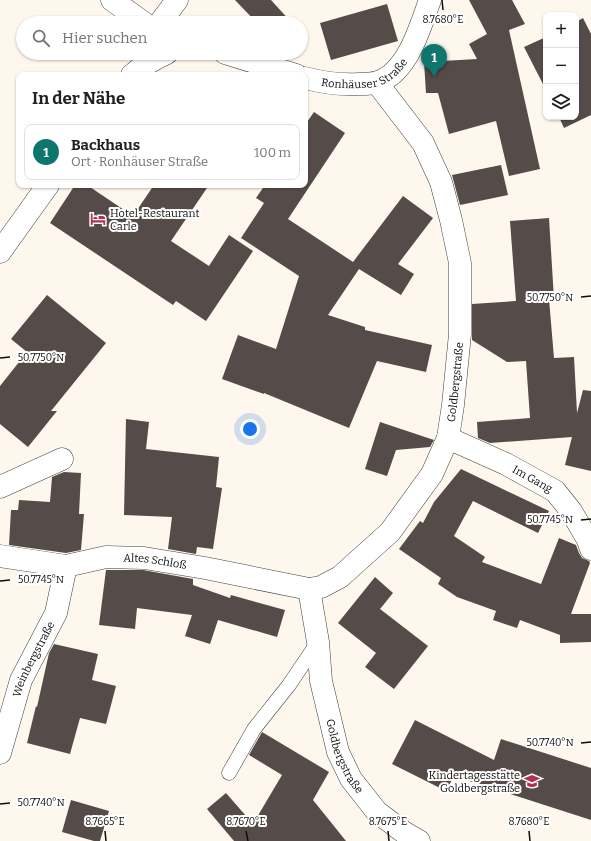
<!DOCTYPE html>
<html lang="de">
<head>
<meta charset="utf-8">
<style>
  body { margin:0; font-family:Bitter,serif; background:#f2f2f2; color:#202124 }
  .controls { position:absolute; right:12px; top:12px; display:grid; overflow:hidden; border-radius:8px; box-shadow:0 1px 3px #0004 }
  .controls button { width:36px; height:36px; display:grid; place-items:center; padding:0; border:0; border-bottom:1px solid #e0e0e0; background:#fff; color:#202124; font:20px sans-serif }
  .you { position:absolute; left:250px; top:429px; width:14px; height:14px; margin:-10px; border:3px solid #fff; border-radius:50%; background:#1a73e8; box-shadow:0 0 0 6px #1a73e833 }
  .badge { display:grid; place-items:center; width:26px; height:26px; border-radius:50%; background:#0f766e; color:#fff; font-size:13px; font-weight:700 }
  .pin { position:absolute; translate:-50% -33px; filter:drop-shadow(0 1px 2px #0008) }
  .pin::after { content:''; position:absolute; top:21px; width:14px; height:12px; background:inherit; clip-path:polygon(0 0,100% 0,50% 100%) }
  .list { margin:0; padding:0; list-style:none }
  h2 { display:flex; justify-content:space-between; align-items:center; height:52px; margin:0; padding:0 16px; font-size:17px }
  h2 small { font-size:13px; font-weight:400; color:#757577 }
  .list li { display:grid; grid-template-columns:26px 1fr auto; gap:12px; align-items:center; box-sizing:border-box; height:56px; margin:0 8px 8px; padding:0 8px; border:1px solid #e0e0e0; border-radius:8px }
  .list b { display:block; font-size:15px; white-space:nowrap }
  .list p { margin:0; font-size:13px; white-space:nowrap; color:#757577 }
  .list em { font-size:13px; font-style:normal; color:#757577 }
  .icon { flex:none; width:22px; height:22px; fill:none; stroke:currentColor; stroke-width:2; stroke-linecap:round; stroke-linejoin:round }
  .map { position:relative; flex:none; width:591px; height:841px; overflow:hidden }
  .search { position:absolute; background:#fff; box-shadow:0 1px 3px #0004; left:16px; top:16px; width:292px; height:44px; display:flex; align-items:center; gap:10px; box-sizing:border-box; padding:0 14px; border-radius:22px; color:#757577; font-size:15px }
  .panel { position:absolute; background:#fff; box-shadow:0 1px 3px #0004; left:16px; top:72px; width:292px; height:116px; border-radius:8px }
  .map>svg:first-child { display:block }
  .building { fill:#554c4a }
  .lines { fill:none; stroke-linecap:round; stroke-linejoin:round }
  .service-casing { stroke:#404040; stroke-width:15 }
  .minor-casing { stroke:#404040; stroke-width:23 }
  .tertiary-casing { stroke:#404040; stroke-width:23 }
  .service { stroke:#fff; stroke-width:14 }
  .minor { stroke:#fff; stroke-width:22 }
  .tertiary { stroke:#fff; stroke-width:22 }
  .ticks { fill:none; stroke:#0d0d0d; stroke-width:1.5 }
  .labels { text-anchor:middle; stroke-width:4; stroke-linejoin:round; paint-order:stroke }
  .street-label { font-size:11px; fill:#0d0d0d; stroke:#fff }
  .poi-label { font-size:11px; fill:#0d0d0d; stroke:#fff; text-anchor:start }
  .ticks-label { font-size:10px; text-anchor:middle; fill:#0d0d0d; stroke:#fff; stroke-width:4; stroke-linejoin:round; paint-order:stroke }
</style>
</head>
<body>
<div class="map">
<svg width="591" height="841" viewBox="0 0 591 841">
  <rect width="100%" height="100%" fill="#fef7ee"/>
  <path class="building" d="M 235,0 L 271,0 L 292,23 L 257,23 Z
    M 469,0 L 512,0 L 525,24 L 509,30 L 540,169 L 509,176 L 496,121 L 449,134 L 438,93 L 426,93 L 424,62 L 477,59 L 469,44 L 487,34 Z
    M 387,4 L 398,41 L 331,60 L 320,23 Z
    M 583,18 L 591,34 L 591,115 L 564,128 L 559,117 L 576,117 L 576,22 Z
    M 546,37 L 546,90 L 524,47 Z
    M 314,112 L 345,133 L 288,219 L 353,262 L 403,196 L 433,218 L 398,264 L 414,274 L 401,295 L 359,269 L 328,315 L 365,327 L 365,330 L 432,345 L 426,372 L 377,361 L 349,428 L 264,393 L 264,394 L 222,379 L 238,335 L 276,349 L 299,276 L 241,238 L 264,203 L 256,198 L 265,185 L 305,185 L 305,125 Z
    M 501,165 L 508,195 L 460,205 L 452,175 Z
    M 75,185 L 87,185 L 133,216 L 154,185 L 209,185 L 171,241 L 209,266 L 229,235 L 253,251 L 206,321 L 176,301 L 173,305 L 50,223 Z
    M 549,218 L 554,299 L 549,299 L 554,358 L 574,357 L 577,413 L 583,390 L 591,391 L 591,471 L 565,465 L 572,437 L 490,443 L 478,438 L 477,422 L 530,418 L 526,361 L 507,362 L 472,340 L 472,304 L 516,301 L 510,221 Z
    M 47,295 L 106,343 L 51,411 L 57,411 L 28,447 L 0,424 L 0,386 L 27,352 L 11,339 Z
    M 126,419 L 149,422 L 146,449 L 219,457 L 216,487 L 222,488 L 213,549 L 197,547 L 196,554 L 168,549 L 172,517 L 124,515 Z
    M 380,422 L 434,440 L 430,447 L 396,450 L 387,476 L 365,469 Z
    M 461,469 L 549,511 L 538,533 L 473,501 L 454,536 L 485,557 L 482,562 L 541,584 L 559,538 L 576,545 L 579,553 L 582,558 L 589,561 L 590,563 L 571,614 L 591,614 L 591,642 L 560,643 L 560,635 L 520,620 L 517,628 L 493,620 L 496,611 L 457,597 L 438,584 L 441,578 L 399,549 L 420,521 L 423,523 L 434,502 Z
    M 64,472 L 81,473 L 79,514 L 84,514 L 81,550 L 66,553 L 9,545 L 11,510 L 18,510 L 19,500 L 50,502 L 52,477 Z
    M 106,570 L 143,570 L 193,579 L 193,585 L 230,598 L 231,595 L 285,610 L 277,637 L 218,620 L 210,644 L 185,636 L 192,615 L 137,608 L 135,629 L 99,625 Z
    M 375,577 L 393,593 L 380,609 L 428,646 L 394,689 L 365,667 L 376,653 L 338,623 Z
    M 54,644 L 98,654 L 92,680 L 116,686 L 106,724 L 80,718 L 70,754 L 27,743 L 36,706 L 37,707 L 49,653 Z
    M 415,720 L 494,760 L 501,739 L 591,768 L 591,820 L 454,776 L 446,791 L 392,764 Z
    M 262,732 L 329,772 L 313,800 L 346,841 L 234,841 L 207,809 L 226,793 L 253,824 L 282,775 L 249,755 Z
    M 71,800 L 109,811 L 100,841 L 94,841 L 62,832 Z"/>
  <g class="lines">
    <g class="service-casing">
      <path id="service" d="M 229,773 L 254,729 L 289,685 L 318,642"/>
    </g>
    <g class="minor-casing">
      <g id="minor">
        <path d="M 112,0 L 144,23"/>
        <path d="M 160,23 L 177,0"/>
        <path id="s1" d="M 448,438 L 506,464 L 555,491 L 571,511 L 588,540 L 591,549"/>
        <path d="M 0,487 L 62,459"/>
        <path id="s2" d="M 0,556 L 66,566 L 106,557 L 144,558 L 205,568 L 309,589 L 321,587 L 340,577 L 390,532 L 432,474 L 448,438 L 453,405 L 460,334 L 460,263 L 451,220 L 441,182 L 423,143 L 377,83"/>
        <path id="s3" d="M 309,589 L 318,642 L 321,681 L 338,752 L 351,779 L 377,812 L 405,833 L 419,841"/>
        <path id="s4" d="M 0,753 L 21,680 L 56,613 L 66,566"/>
      </g>
    </g>
    <g class="tertiary-casing">
      <g id="tertiary">
        <path d="M 225,53 L 296,75"/>
        <path d="M 132,75 C 142,66 154,59 167,53"/>
        <path id="s5" d="M 305,78 C 324,83 340,85 359,84 C 365,84 372,84 378,82 C 408,72 420,27 430,0"/>
        <path d="M 0,252 L 48,185"/>
      </g>
    </g>
    <use href="#service" class="service"/>
    <use href="#minor" class="minor"/>
    <use href="#tertiary" class="tertiary"/>
  </g>
  <path class="ticks" d="M 442,0 L 443,10M 581,297 L 591,296M 0,358 L 10,357M 581,520 L 591,519M 0,581 L 10,580M 581,743 L 591,742M 0,804 L 10,803M 105,831 L 106,841M 246,831 L 248,841M 388,831 L 389,841M 529,831 L 530,841"/>
  <defs>
    <g id="hotel-bare" transform="scale(1.2)"><path d="M-6-4.5h1.5V1H6V5H4.5V3h-9V5H-6ZM-4 0a1.8 1.8 0 1 1 3.6 0ZM.5 0V-2.5h3Q6-2.5 6 0Z" fill="#b22f51" stroke="#fff" stroke-width="2.5" paint-order="stroke"/></g>
    <g id="school-bare" transform="scale(1.2)"><path d="M0-5L7-2L0 1L-7-2ZM-4 1L0 2.5L4 1V4Q0 6-4 4Z" fill="#b22f51" stroke="#fff" stroke-width="2.5" paint-order="stroke"/></g>
  </defs>
  <g fill-rule="evenodd">
    <use href="#hotel-bare" x="98" y="219"/>
    <use href="#school-bare" x="532" y="781"/>
  </g>
  <g class="labels">
    <g class="street-label">
      <text dy="4" stroke="none"><textPath href="#s5" startOffset="63">Ronhäuser Straße</textPath></text>
      <text dy="4" stroke="none"><textPath href="#s2" startOffset="582">Goldbergstraße</textPath></text>
      <text dy="4" stroke="none"><textPath href="#s1" startOffset="94">Im Gang</textPath></text>
      <text dy="4" stroke="none"><textPath href="#s2" startOffset="157">Altes Schloß</textPath></text>
      <text dy="4" stroke="none"><textPath href="#s4" startOffset="100">Weinbergstraße</textPath></text>
      <text dy="4" stroke="none"><textPath href="#s3" startOffset="172">Goldbergstraße</textPath></text>
    </g>
    <g class="poi-label">
      <text x="110" y="217">Hotel-Restaurant<tspan x="110" dy="13">Carle</tspan></text>
      <text x="520" y="779" text-anchor="end">Kindertagesstätte<tspan x="520" dy="13">Goldbergstraße</tspan></text>
    </g>
  </g>
  <g class="ticks-label">
    <text x="443" y="23">8.7680°E</text>
    <text x="550" y="301">50.7750°N</text>
    <text x="41" y="361">50.7750°N</text>
    <text x="550" y="523">50.7745°N</text>
    <text x="41" y="583">50.7745°N</text>
    <text x="550" y="746">50.7740°N</text>
    <text x="41" y="806">50.7740°N</text>
    <text x="105" y="825">8.7665°E</text>
    <text x="246" y="825">8.7670°E</text>
    <text x="388" y="825">8.7675°E</text>
    <text x="529" y="825">8.7680°E</text>
  </g>
</svg>
<div class="controls">
<button>+</button>
<button>−</button>
<button><svg class="icon" aria-label="layers" viewBox="0 0 24 24"><path d="M12 4l9 5-9 5-9-5zM3 14l9 5 9-5"/></svg></button>
</div>
<div class="you"></div>
<div class="pin badge" style="left:434px;top:77px">1</div>
<div class="search"><svg class="icon" aria-label="search" viewBox="0 0 24 24"><circle cx="10" cy="10" r="6"/><path d="M15 15l6 6"/></svg>Hier suchen</div>
<section class="panel">
<h2>In der Nähe<small></small></h2>
<ul class="list">
<li><span class="badge">1</span><div><b>Backhaus</b><p>Ort · Ronhäuser Straße</p></div><em>100 m</em></li>
</ul>
</section>
</div>
</body>
</html>
